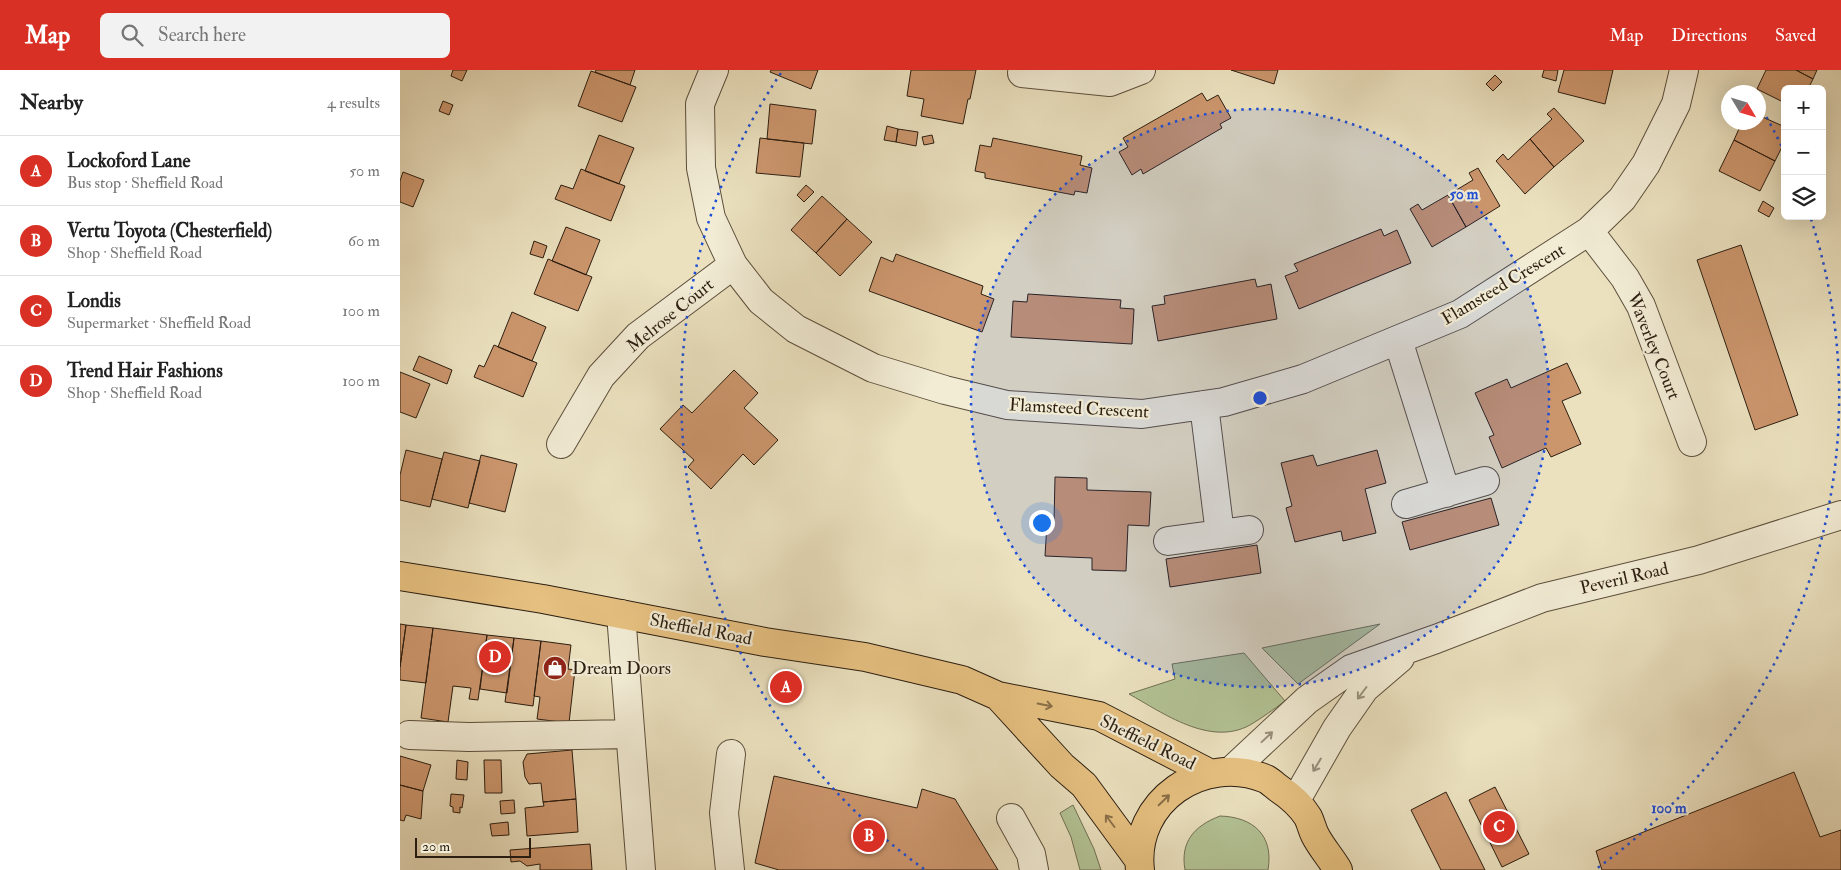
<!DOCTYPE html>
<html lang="en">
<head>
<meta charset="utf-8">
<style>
  body { margin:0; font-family:"IM FELL Double Pica",serif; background:#f2f2f2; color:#222 }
  .controls { position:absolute; right:15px; top:15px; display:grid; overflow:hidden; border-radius:8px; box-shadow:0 5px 20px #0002 }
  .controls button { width:45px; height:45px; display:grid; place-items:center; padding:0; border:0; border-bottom:1px solid #e0e0e0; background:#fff; color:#222; font:25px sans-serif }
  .compass { position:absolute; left:1321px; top:15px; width:45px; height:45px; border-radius:50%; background:#fff; box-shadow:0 5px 20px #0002; rotate:128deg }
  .scale { position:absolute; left:15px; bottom:12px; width:116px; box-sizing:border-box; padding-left:5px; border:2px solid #2c1e11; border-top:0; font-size:14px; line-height:18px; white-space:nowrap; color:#2c1e11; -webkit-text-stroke:4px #f2ecd5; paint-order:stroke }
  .you { position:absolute; left:641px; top:452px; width:18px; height:18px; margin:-12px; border:4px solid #fff; border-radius:50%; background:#1a73e8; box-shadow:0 0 0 8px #1a73e833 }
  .badge { display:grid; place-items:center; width:32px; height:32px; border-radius:50%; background:#d93025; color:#fff; font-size:16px; font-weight:700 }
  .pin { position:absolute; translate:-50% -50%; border:2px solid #fff; box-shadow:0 1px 5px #0006 }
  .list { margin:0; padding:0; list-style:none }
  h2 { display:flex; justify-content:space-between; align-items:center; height:65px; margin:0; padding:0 20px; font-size:21px }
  h2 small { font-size:16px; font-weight:400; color:#767676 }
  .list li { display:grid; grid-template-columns:32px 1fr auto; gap:15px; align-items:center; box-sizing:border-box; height:70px; padding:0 20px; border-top:1px solid #e0e0e0 }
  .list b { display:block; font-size:19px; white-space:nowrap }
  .list p { margin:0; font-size:16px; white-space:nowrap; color:#767676 }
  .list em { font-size:16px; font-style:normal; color:#767676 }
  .icon { flex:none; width:28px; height:28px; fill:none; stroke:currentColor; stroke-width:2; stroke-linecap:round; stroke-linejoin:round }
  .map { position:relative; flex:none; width:1441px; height:800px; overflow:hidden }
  header { display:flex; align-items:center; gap:30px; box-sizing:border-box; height:70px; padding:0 25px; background:#d93025; color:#fff }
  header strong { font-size:24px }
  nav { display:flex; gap:28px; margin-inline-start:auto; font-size:18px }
  .search { width:350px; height:45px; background:#f2f2f2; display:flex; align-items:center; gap:12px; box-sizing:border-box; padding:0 18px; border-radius:8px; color:#767676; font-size:19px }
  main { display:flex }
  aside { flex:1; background:#fff }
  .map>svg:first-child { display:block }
  .green { fill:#b3c395; stroke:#707053 }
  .building { fill:#cc966d; stroke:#2c1e11 }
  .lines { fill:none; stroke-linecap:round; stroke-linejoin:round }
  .minor-casing { stroke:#5c4f3c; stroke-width:30 }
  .major-casing { stroke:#2c1e11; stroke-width:30 }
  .minor { stroke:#f2ecd5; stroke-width:28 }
  .major { stroke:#e6c080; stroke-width:28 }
  .oneway { stroke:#998f7d }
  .oneway2 { stroke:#896f48 }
  .ring { fill:none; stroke:#1d4ed8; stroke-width:2.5; stroke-dasharray:2.5 5 }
  .labels { text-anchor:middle; stroke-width:4.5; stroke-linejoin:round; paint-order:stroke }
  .street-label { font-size:18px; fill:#2c1e11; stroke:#f2ecd5 }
  .poi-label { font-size:18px; fill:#2c1e11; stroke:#f2ecd5; text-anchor:start }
  .centre { fill:#1d4ed8; stroke:#f2ecd5; stroke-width:2.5 }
  .ring-label { font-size:15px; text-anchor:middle; font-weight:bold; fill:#1d4ed8; stroke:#f2ecd5; stroke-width:4.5; stroke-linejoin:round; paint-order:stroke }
</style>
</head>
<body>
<header>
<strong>Map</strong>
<div class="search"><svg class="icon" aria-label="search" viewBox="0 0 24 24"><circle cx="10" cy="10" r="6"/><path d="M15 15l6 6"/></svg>Search here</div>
<nav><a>Map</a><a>Directions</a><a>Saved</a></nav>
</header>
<main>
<aside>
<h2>Nearby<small>4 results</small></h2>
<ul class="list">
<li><span class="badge">A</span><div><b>Lockoford Lane</b><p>Bus stop · Sheffield Road</p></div><em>50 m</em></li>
<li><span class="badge">B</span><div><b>Vertu Toyota (Chesterfield)</b><p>Shop · Sheffield Road</p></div><em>60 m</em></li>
<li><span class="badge">C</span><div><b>Londis</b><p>Supermarket · Sheffield Road</p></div><em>100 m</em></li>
<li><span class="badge">D</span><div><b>Trend Hair Fashions</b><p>Shop · Sheffield Road</p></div><em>100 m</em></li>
</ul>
</aside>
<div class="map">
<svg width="1441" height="800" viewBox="0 0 1441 800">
  <rect width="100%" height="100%" fill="#ebe1bf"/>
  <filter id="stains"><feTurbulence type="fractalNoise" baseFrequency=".004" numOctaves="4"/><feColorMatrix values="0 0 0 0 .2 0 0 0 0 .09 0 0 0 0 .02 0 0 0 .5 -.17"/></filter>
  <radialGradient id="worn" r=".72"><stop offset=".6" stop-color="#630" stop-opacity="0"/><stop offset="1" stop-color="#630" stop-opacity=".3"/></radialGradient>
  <path class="green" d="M 980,554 L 898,614 L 862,578 Z
    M 844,583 L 885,631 C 874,639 862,648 850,655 C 810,677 763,643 729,624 L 775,609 L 772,594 Z
    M 673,735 L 694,779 L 701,800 L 680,800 L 671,767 L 660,743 Z
    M 820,746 C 853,747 874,765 868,800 L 785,800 C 780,772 794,756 820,746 Z"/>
  <path class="building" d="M 53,0 L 67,0 L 62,11 L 51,6 Z
    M 196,0 L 235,0 L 230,15 L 195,2 Z
    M 371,0 L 418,0 L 411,19 L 370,2 Z
    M 511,0 L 576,0 L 570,29 L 568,29 L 563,54 L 521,46 L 524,29 L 507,26 Z
    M 831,0 L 878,0 L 874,14 Z
    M 1144,0 L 1158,0 L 1156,11 L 1142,7 Z
    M 1164,0 L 1213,0 L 1205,34 L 1158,22 Z
    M 1366,0 L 1396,0 L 1413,9 L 1408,19 L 1385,19 L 1385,33 L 1357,19 Z
    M 1396,0 L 1417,0 L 1413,9 Z
    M 191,1 L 236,17 L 222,52 L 178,36 Z
    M 1095,5 L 1102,12 L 1093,21 L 1086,14 Z
    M 802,23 L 807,31 L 818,25 L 831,48 L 820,54 L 822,58 L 743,104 L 741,99 L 732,105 L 719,82 L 728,77 L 723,68 Z
    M 43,31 L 53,35 L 49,45 L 39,41 Z
    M 370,34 L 416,40 L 412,74 L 367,69 Z
    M 1154,38 L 1184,71 L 1154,97 L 1130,69 L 1152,49 L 1147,44 Z
    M 1358,45 L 1385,57 L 1385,71 L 1375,91 L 1334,70 L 1342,52 L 1358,52 Z
    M 487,56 L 498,59 L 496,72 L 484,70 Z
    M 498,59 L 518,62 L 516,76 L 496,72 Z
    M 199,65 L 234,78 L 219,114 L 185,101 Z
    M 532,65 L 534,73 L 524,75 L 522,67 Z
    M 360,68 L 404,73 L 400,107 L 356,103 Z
    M 593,68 L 682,86 L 680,95 L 692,98 L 687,123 L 675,121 L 674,125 L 585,108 L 585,103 L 575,101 L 580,75 L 591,77 Z
    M 1130,69 L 1154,97 L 1125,124 L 1096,91 L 1103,84 L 1108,90 Z
    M 1334,70 L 1375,91 L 1360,121 L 1319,101 Z
    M 1078,98 L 1100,136 L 1066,157 L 1048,125 L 1073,110 L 1069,103 Z
    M 181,99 L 225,116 L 211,151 L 155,129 L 161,115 L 173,119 Z
    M 3,102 L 24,110 L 13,137 L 0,132 L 0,111 Z
    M 406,115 L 414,122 L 404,132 L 397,125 Z
    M 1048,125 L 1066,157 L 1032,177 L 1010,139 L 1018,134 L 1022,140 Z
    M 422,126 L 447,149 L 416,183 L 391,160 Z
    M 1363,131 L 1374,138 L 1369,147 L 1358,141 Z
    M 447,149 L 472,172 L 440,206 L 416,183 Z
    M 166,157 L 200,170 L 186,205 L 152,191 Z
    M 981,159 L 984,166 L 997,160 L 1011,193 L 899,239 L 885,206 L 898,201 L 894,194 Z
    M 134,171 L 147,176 L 143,188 L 130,184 Z
    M 1341,175 L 1398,345 L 1355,360 L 1297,190 Z
    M 496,184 L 583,216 L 581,224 L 594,229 L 582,262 L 469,221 L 481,187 L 493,192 Z
    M 148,189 L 192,207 L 178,241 L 134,224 Z
    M 855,209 L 857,217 L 871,214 L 877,249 L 758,271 L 752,236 L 765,234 L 764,226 Z
    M 628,224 L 721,230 L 720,238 L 734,239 L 732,274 L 611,267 L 613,231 L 627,232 Z
    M 112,242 L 146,257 L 132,291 L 98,277 Z
    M 94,275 L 137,293 L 123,327 L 74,307 L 79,295 L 84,297 Z
    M 19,286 L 52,300 L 47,314 L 13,300 Z
    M 1167,293 L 1181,323 L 1162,331 L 1181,374 L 1151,387 L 1146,378 L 1102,398 L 1089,367 L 1094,365 L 1075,323 L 1107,309 L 1111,318 Z
    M 334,300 L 358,323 L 344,338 L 378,370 L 354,395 L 343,384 L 311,419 L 288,397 L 294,390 L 260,359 L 283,335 L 292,343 Z
    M 0,302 L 30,314 L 16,348 L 0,342 Z
    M 6,380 L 42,389 L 30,437 L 0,430 L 0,405 Z
    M 977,380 L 986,413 L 965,419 L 976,463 L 943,471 L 941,461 L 895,472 L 886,438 L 892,436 L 881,393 L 913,385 L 917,396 Z
    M 44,382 L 80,391 L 68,438 L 32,429 Z
    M 81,385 L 117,394 L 105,442 L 69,433 Z
    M 655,407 L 687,408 L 687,420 L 751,422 L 749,456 L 728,455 L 726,501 L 692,500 L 692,488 L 645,486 L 647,453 L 654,453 Z
    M 1091,428 L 1099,455 L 1010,480 L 1002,452 Z
    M 857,475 L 861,503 L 770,517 L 766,489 Z
    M 0,554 L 6,555 L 0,597 Z
    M 6,555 L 33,558 L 26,613 L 0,610 L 0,597 Z
    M 33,558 L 87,565 L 78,630 L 69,629 L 71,618 L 53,616 L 48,652 L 21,648 Z
    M 87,565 L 114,568 L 107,623 L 80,619 Z
    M 114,568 L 141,571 L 133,636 L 105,632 Z
    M 141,571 L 171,575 L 168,599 L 175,600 L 169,653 L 137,649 L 140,627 L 134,626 Z
    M 172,680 L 176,729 L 143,732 L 141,713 L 129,714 L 125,707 L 123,692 L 127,684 Z
    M 0,686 L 31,695 L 23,721 L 0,715 Z
    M 57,690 L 68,692 L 67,710 L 56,709 Z
    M 84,690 L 101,690 L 102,723 L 85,723 Z
    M 1394,702 L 1420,767 L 1441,760 L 1441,800 L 1202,800 L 1196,781 Z
    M 374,706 L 517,738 L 522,719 L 555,729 L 598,800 L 379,800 L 355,793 Z
    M 0,715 L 23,721 L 21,749 L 6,745 L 4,751 L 0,750 Z
    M 1095,717 L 1129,784 L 1102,797 L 1069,730 Z
    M 1046,722 L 1085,800 L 1041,800 L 1011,740 Z
    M 51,724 L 64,725 L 62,738 L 60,737 L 60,743 L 53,742 L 53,737 L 50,736 Z
    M 176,729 L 178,762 L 127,766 L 125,738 L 144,736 L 143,732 Z
    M 114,730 L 115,743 L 101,744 L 100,731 Z
    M 108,752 L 109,765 L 92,766 L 90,754 Z
    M 190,774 L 192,800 L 140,800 L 140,794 L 127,796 L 120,791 L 111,792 L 110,780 Z"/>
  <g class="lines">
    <g class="minor-casing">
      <path id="minor" d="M 314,0 L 300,34 L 301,98 L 311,148 L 333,195 L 361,231 L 396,259 L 473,298 L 545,320 L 607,335 L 742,344 L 824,332 L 903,309 L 1060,244 L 1189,161 L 1222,129 L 1246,94 L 1276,34 L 1284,0
        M 622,3 L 710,12 L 741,0
        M 1189,161 L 1225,208 L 1241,236 L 1292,372
        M 998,270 L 1046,423
        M 804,335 L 820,464
        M 161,374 L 201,306 L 238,266 L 333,195
        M 1006,434 L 1085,411
        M 768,471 L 849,460
        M 221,544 L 241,800
        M 9,665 L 69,667 L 230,664
        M 831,701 L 907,630 L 951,599 L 1036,569 L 1142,528 L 1299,490 L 1441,445
        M 896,730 L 937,658 L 965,618 L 1000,588
        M 611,748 L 631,784 L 634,800
        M 330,800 L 324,743 L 331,684"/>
    </g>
    <g class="major-casing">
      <path id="major" d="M 0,506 L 143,529 L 365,572 L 465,587 L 562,610 L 598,626 L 699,646 L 809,703
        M 598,626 L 662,696 L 684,715 L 739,790
        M 740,800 C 732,731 803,683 866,709 C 870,711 874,715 878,718 C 890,726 900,734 908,747 C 911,753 912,759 915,765 C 921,777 931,788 938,800"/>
    </g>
    <use href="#minor" class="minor"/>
    <use href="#major" class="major"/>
  </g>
  <defs><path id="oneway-shaft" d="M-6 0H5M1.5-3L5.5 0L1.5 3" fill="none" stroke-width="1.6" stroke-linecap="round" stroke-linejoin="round" transform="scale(1.25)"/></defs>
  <g class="oneway">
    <use href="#oneway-shaft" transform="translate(962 623) rotate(127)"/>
    <use href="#oneway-shaft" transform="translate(867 667) rotate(-43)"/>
    <use href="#oneway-shaft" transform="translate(917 695) rotate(121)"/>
  </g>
  <g class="oneway2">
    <use href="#oneway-shaft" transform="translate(645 635) rotate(11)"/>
    <use href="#oneway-shaft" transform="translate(764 730) rotate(-44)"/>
    <use href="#oneway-shaft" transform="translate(710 751) rotate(-127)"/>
  </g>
  <circle cx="860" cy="328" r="289" fill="#1d4ed8" fill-opacity=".12"/>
  <g class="ring">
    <circle cx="860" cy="328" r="289"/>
    <path d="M524 799A579 579 0 0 1 383 0M1359 34A579 579 0 0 1 1383 79M1411 149A579 579 0 0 1 1196 799"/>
  </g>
  <defs>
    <g id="shop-disc" transform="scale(1.25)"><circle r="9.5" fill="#8f2418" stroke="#f2ecd5"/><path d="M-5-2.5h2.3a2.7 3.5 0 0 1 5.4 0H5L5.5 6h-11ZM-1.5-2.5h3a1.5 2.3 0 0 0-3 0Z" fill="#fff"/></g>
  </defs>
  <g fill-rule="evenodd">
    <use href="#shop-disc" x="155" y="598"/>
  </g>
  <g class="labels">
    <g class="street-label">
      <text transform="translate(1103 214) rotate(-31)" y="6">Flamsteed Crescent</text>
      <text transform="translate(270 245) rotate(-39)" y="6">Melrose Court</text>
      <text transform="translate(1254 276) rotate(68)" y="6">Waverley Court</text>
      <text transform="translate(679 338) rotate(3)" y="6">Flamsteed Crescent</text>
      <text transform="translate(1224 508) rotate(-13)" y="6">Peveril Road</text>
      <text transform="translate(301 559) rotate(11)" y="6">Sheffield Road</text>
      <text transform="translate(748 672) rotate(26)" y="6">Sheffield Road</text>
    </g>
    <g class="poi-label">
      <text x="172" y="604">Dream Doors</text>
    </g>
  </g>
  <circle cx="860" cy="328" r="8" class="centre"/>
  <g class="ring-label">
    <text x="1064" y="129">50 m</text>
    <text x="1269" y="743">100 m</text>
  </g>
  <rect width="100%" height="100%" filter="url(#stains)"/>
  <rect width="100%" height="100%" fill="url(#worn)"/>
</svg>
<div class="controls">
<button>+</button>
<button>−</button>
<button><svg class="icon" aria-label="layers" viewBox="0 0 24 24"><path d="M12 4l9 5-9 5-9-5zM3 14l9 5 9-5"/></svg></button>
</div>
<svg class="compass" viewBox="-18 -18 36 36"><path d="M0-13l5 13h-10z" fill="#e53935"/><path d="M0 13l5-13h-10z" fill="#767676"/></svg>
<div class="scale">20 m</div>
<div class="you"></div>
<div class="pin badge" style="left:386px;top:617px">A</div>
<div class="pin badge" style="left:469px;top:766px">B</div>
<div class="pin badge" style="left:1099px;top:757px">C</div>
<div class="pin badge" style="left:95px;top:587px">D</div>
</div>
</main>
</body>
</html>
